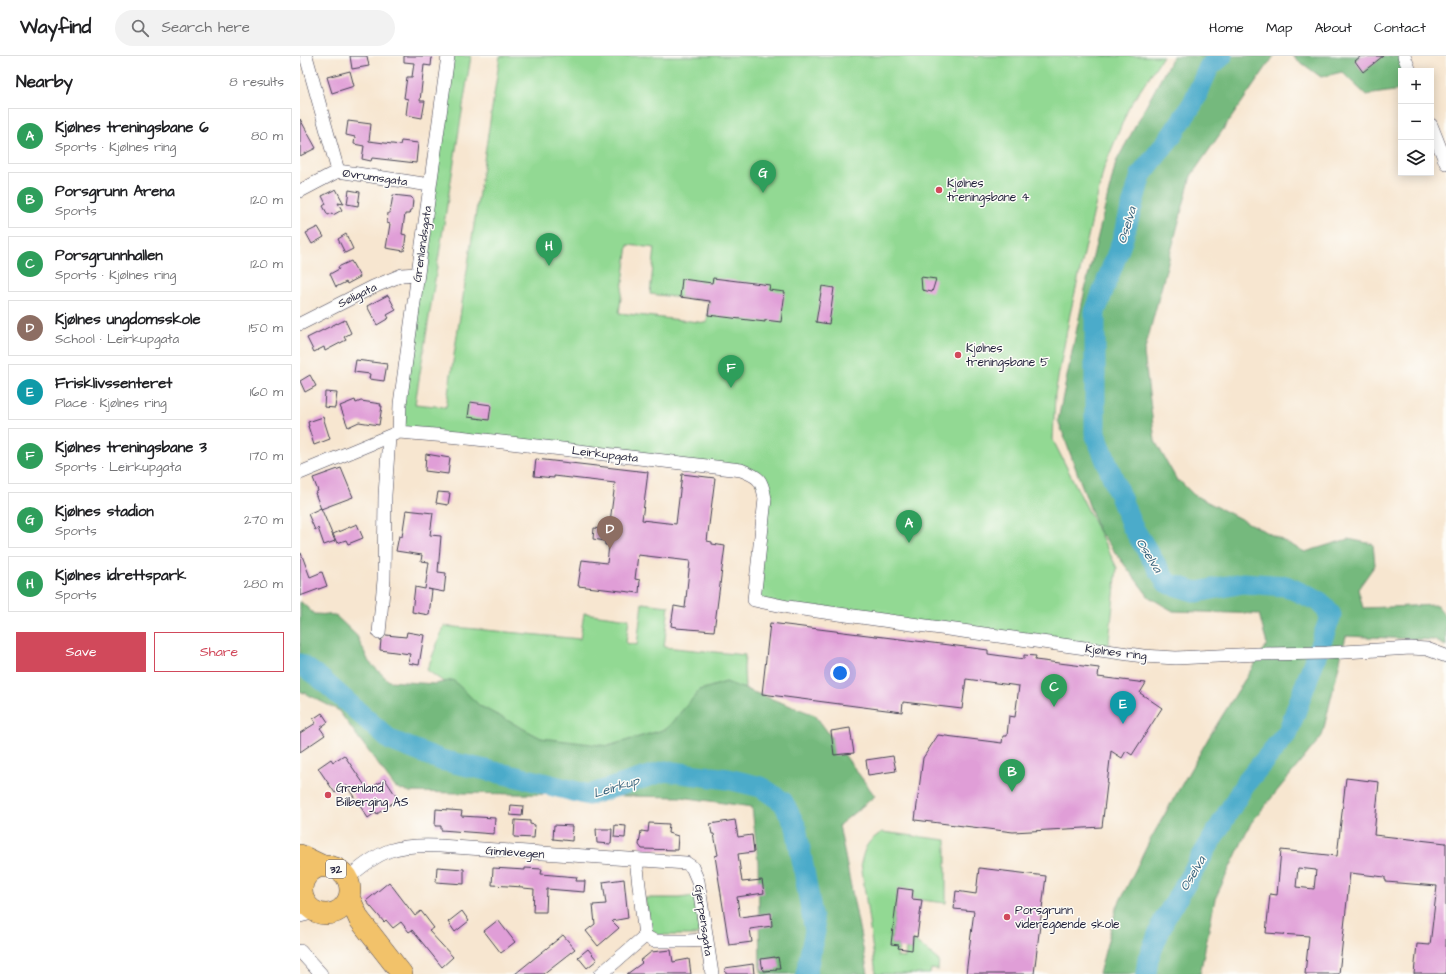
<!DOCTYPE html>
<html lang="en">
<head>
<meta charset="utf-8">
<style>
  body { margin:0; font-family:"Architects Daughter",sans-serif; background:#f2f2f2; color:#202124 }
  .controls { position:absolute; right:12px; top:12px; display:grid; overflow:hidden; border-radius:0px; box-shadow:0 2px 10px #0003 }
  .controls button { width:36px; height:36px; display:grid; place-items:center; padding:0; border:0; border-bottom:1px solid #e0e0e0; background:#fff; color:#202124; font:20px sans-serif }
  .you { position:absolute; left:540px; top:617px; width:14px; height:14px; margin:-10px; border:3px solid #fff; border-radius:50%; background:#1a73e8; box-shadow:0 0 0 6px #1a73e833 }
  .badge { display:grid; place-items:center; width:26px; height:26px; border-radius:50%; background:#d1495b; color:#fff; font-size:13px; font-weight:700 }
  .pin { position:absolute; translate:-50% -33px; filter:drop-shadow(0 1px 2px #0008) }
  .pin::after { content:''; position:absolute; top:21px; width:14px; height:12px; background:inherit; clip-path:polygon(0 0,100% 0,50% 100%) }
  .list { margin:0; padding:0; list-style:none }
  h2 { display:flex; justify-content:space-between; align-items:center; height:52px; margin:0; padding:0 16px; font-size:17px }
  h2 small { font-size:13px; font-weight:400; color:#757577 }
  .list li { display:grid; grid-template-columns:26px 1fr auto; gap:12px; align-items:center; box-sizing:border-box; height:56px; margin:0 8px 8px; padding:0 8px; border:1px solid #e0e0e0; border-radius:0px }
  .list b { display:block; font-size:15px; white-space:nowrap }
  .list p { margin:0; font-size:13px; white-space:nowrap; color:#757577 }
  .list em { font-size:13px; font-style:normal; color:#757577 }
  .actions { display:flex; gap:8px; padding:12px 16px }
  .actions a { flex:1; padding:9px 0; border:1px solid #d1495b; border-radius:0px; text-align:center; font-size:14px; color:#d1495b }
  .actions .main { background:#d1495b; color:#fff }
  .icon { flex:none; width:22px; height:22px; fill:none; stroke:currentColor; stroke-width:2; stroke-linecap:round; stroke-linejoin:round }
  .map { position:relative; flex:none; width:1146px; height:918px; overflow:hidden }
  header { display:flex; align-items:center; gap:24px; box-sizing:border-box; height:56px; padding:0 20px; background:#fff; border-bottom:1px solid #e0e0e0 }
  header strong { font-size:19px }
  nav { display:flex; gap:22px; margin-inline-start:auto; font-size:14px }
  .search { width:280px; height:36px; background:#f2f2f2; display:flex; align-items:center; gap:10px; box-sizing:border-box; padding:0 14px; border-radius:22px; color:#757577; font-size:15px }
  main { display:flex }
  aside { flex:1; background:#fff }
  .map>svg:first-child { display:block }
  .green { fill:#92d993; stroke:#5a7e67; fill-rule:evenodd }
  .forest { fill:#75b97d; stroke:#4c6e5c }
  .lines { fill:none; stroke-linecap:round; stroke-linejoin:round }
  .river { stroke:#4babca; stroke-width:21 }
  .building { fill:#e09ed7; fill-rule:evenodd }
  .street-casing { stroke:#423f51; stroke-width:14 }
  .primary-casing { stroke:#423f51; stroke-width:22 }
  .street { stroke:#fff; stroke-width:13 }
  .primary { stroke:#f2c26a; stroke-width:21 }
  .poi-dot { fill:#d1495b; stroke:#fdfcf7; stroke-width:1.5 }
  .labels { text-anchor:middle; stroke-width:3; stroke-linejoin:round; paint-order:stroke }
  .shield { fill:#fdfcf7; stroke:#646373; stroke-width:1 }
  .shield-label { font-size:11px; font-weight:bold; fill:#22223b }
  .street-label { font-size:12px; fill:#22223b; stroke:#fdfcf7 }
  .poi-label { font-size:12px; fill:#22223b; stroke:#fdfcf7; text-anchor:start }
  .water-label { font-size:13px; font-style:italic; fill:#34607b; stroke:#fdfcf7 }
</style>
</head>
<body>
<header>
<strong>Wayfind</strong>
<div class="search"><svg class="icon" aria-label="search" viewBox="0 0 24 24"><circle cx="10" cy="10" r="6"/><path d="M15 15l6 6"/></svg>Search here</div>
<nav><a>Home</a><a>Map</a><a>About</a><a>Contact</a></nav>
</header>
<main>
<aside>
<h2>Nearby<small>8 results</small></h2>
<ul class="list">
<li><span class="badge" style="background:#2e9e5b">A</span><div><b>Kjølnes treningsbane 6</b><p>Sports · Kjølnes ring</p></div><em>80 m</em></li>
<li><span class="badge" style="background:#2e9e5b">B</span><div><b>Porsgrunn Arena</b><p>Sports</p></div><em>120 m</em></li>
<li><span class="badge" style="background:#2e9e5b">C</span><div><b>Porsgrunnhallen</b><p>Sports · Kjølnes ring</p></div><em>120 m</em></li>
<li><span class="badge" style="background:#8d6e63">D</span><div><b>Kjølnes ungdomsskole</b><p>School · Leirkupgata</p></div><em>150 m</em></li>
<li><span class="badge" style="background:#0f9aa8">E</span><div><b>Frisklivssenteret</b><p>Place · Kjølnes ring</p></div><em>160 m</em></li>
<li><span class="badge" style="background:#2e9e5b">F</span><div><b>Kjølnes treningsbane 3</b><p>Sports · Leirkupgata</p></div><em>170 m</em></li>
<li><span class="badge" style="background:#2e9e5b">G</span><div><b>Kjølnes stadion</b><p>Sports</p></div><em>270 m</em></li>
<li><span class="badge" style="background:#2e9e5b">H</span><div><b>Kjølnes idrettspark</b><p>Sports</p></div><em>280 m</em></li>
</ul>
<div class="actions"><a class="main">Save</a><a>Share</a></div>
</aside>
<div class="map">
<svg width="1146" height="918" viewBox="0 0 1146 918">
  <rect width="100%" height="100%" fill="#fdfcf7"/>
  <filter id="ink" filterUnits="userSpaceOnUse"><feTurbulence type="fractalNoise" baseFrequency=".025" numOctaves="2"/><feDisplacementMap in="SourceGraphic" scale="8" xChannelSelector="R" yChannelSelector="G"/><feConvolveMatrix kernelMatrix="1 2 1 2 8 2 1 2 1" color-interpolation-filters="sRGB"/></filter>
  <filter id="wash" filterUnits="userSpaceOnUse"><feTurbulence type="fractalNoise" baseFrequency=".012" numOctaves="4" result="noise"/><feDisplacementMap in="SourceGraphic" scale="16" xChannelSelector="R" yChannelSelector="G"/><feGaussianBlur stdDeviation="0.9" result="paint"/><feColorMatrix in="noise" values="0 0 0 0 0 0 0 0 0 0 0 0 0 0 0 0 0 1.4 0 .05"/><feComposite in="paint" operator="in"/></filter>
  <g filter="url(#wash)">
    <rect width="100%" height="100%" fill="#f7e6d0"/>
    <path class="green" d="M 148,0 L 171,0 L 115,348 L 146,351 L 200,0 L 674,0 L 675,2 L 679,0 L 863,0 L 828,53 L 804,112 L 770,258 L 755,338 L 753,384 L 817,512 L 808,595 L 454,544 L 465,443 L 453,419 L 99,376 ZM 328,189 L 355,192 L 350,238 L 409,245 L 407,267 L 319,257 Z
      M 342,547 L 369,550 L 364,591 L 445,599 L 444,612 L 445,632 L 434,634 L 399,691 L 310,693 L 224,684 L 127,614 L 144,570 L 280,583 L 284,557 L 329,563 L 326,587 L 337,589 Z
      M 582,776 L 646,784 L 646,847 L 612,843 L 613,834 L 598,833 L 591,888 L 599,889 L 597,901 L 605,902 L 606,893 L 612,894 L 613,883 L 639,905 L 638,914 L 631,913 L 630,918 L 576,918 L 561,807 C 565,790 567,786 582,776 Z
      M 395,840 L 400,874 L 397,879 L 357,879 L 350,872 L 345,842 L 379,842 Z"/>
    <path class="forest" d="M 873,0 L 974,0 L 891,120 L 844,297 L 855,385 L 878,426 L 880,425 L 894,439 L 1005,496 L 1048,483 L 1073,488 L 1075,509 L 1058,533 L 1063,552 L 1137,549 L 1146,561 L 1146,590 L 1134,584 L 1046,580 L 1022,680 L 951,767 L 915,843 L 900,918 L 799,918 L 816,853 L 850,784 L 909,681 L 967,588 L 959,558 L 873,555 L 849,541 L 798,474 L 758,364 L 785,233 L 816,106 Z
      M 992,0 L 1108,0 L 1109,15 L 1101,15 L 1101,34 L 1066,39 L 1042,16 L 1021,21 Z
      M 0,545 L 14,558 L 35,559 L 57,580 L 69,606 L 89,625 L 135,628 L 153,624 L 180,650 L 241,682 L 308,690 L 366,673 L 400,634 L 426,626 L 515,659 L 575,740 L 539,769 L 568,918 L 462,918 L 460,911 L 458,806 L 452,751 L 381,741 L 107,736 L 95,731 L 38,654 L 0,635 Z"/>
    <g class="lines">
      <path class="river" d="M 0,608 L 20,622 L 90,684 L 141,704 L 231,724 L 289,739 L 365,715 L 428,723 L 461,731 L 483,746 L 496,771 L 515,875 L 506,918
        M 846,918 L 848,903 L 864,864 L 945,728 L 988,676 L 1031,559 L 1020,546 L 986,530 L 943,527 L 897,536 L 867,527 L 832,470 L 795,377 L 795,256 L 822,185 L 841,119 L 872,79 L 893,47 L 909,11 L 922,0"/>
    </g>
    <g id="blocks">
      <path class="building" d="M 50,0 L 67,0 L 69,10 L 52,13 Z
        M 104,0 L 132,0 L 131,10 L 124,9 L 120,45 L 125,45 L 122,62 L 106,59 L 108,43 L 104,42 L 107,21 L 112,21 L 114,7 L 104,6 Z
        M 1061,0 L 1083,0 L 1063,16 L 1055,5 Z
        M 50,15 L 54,30 L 32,37 L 27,21 Z
        M 0,63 L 16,92 L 0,100 Z
        M 48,65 L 71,68 L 69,85 L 100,89 L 101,85 L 118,87 L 116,107 L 72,102 L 71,105 L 62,103 L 64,90 L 54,88 L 55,81 L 46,79 Z
        M 36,133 L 44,148 L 38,147 L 42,154 L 33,159 L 32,157 L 28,159 L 23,150 L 26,148 L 22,140 Z
        M 49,134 L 60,136 L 58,150 L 47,148 Z
        M 93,139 L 111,141 L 113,143 L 112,154 L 110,154 L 109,158 L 105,158 L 102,178 L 106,179 L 104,195 L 86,192 L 90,168 L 87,167 L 88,157 L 90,157 Z
        M 18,171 L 24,181 L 12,188 L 6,177 Z
        M 46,178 L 53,193 L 45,197 L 38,183 Z
        M 51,205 L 60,221 L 47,228 L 46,226 L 36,231 L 30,218 L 39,213 L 38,211 Z
        M 621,221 L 636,223 L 632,236 L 622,234 Z
        M 413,222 L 470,229 L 469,234 L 485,236 L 481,266 L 465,264 L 465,266 L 408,259 L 410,245 L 380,241 L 382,223 L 412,227 Z
        M 522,230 L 534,232 L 529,268 L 516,266 Z
        M 88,239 L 96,254 L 87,259 L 89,262 L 77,269 L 67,250 Z
        M 45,264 L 51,277 L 44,281 L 46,284 L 25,295 L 24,291 L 14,296 L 7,282 L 37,267 L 37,268 Z
        M 56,304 L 87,308 L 84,325 L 69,323 L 70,318 L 54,316 Z
        M 10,319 L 16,330 L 5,336 L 0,325 Z
        M 25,336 L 37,337 L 35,352 L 24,351 Z
        M 55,344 L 56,347 L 61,345 L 81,348 L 80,350 L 82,350 L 79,369 L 59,366 L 48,371 L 40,350 Z
        M 170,346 L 191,349 L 189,364 L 168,361 Z
        M 23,361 L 30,383 L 14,389 L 8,370 L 9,370 L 8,366 Z
        M 126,398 L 150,402 L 148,418 L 125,415 Z
        M 236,403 L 348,416 L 342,464 L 376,468 L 382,418 L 415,422 L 407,485 L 412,486 L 412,488 L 425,490 L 414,575 L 376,572 L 376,571 L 371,570 L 374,550 L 385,552 L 390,505 L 338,499 L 335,523 L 340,524 L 339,537 L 278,530 L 282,504 L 307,507 L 309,489 L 305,489 L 305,485 L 293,483 L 294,472 L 309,474 L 315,427 L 254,420 L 254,422 L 234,420 Z
        M 41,412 L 53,441 L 21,453 L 15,437 L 18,435 L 13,422 Z
        M 138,436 L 150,437 L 148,449 L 136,447 Z
        M 21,452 L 35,485 L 24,489 L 18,472 L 15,474 L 8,458 Z
        M 106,454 L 133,457 L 130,479 L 141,480 L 138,516 L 146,517 L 144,536 L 128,533 L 132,534 L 129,559 L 112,556 L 115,531 L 125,533 L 129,506 L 121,505 L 122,499 L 96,495 L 99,480 L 102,481 Z
        M 57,468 L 63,482 L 48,488 L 46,484 L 37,487 L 33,478 Z
        M 0,497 L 1,497 L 10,521 L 22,516 L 27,530 L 0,540 Z
        M 470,567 L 665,591 L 688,594 L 688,598 L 724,603 L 724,599 L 736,600 L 735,604 L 799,612 L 798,621 L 846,627 L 840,637 L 862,652 L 832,699 L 826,695 L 822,702 L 811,695 L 802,771 L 713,776 L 615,764 L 623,702 L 638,679 L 702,687 L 703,680 L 707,680 L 709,660 L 715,661 L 719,630 L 666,623 L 662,653 L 603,646 L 602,656 L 462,638 Z
        M 107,576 L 124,579 L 119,609 L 108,607 L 110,598 L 80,594 L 81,584 L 86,579 L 106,581 Z
        M 22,657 L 28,666 L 20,672 L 25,679 L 0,696 L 0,677 L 16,667 L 13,663 Z
        M 550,672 L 554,697 L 534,699 L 531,675 Z
        M 44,699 L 68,734 L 85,723 L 98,743 L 77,758 L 76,756 L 68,762 L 46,729 L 35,737 L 18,712 L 31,703 L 33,706 Z
        M 593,700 L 596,715 L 568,719 L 566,704 Z
        M 1046,722 L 1079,726 L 1074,779 L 1146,787 L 1146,918 L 1114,918 L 1117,888 L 1130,889 L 1137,830 L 1086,826 L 1086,824 L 1085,824 L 1085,821 L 1050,817 L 1039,918 L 1005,918 L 1009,880 L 966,877 L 970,838 L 977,839 L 981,794 L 1037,800 ZM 998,812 L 1016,814 L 1014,833 L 996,831 Z
        M 211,749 L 223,750 L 222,760 L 210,759 Z
        M 136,753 L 162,755 L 161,760 L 195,762 L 194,778 L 141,774 L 141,770 L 135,770 Z
        M 215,764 L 230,765 L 230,768 L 235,769 L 234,782 L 214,781 Z
        M 435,764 L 438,781 L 452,779 L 454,796 L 438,798 L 442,826 L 462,824 L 464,837 L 437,841 L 440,861 L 471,857 L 472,870 L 450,873 L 452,886 L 429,889 L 415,800 L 418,799 L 414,778 L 412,778 L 410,768 Z
        M 349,767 L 369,768 L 368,777 L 378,780 L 377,794 L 342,793 L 339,789 L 341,775 L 348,776 Z
        M 254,769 L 273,770 L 272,785 L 253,783 Z
        M 315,769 L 326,770 L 325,782 L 314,781 Z
        M 296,773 L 312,773 L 311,788 L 297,787 Z
        M 137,811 L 164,813 L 164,828 L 136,826 Z
        M 193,812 L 225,814 L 225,812 L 242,813 L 241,818 L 277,821 L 276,825 L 285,825 L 284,836 L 247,833 L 246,856 L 233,856 L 234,833 L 223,832 L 223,831 L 192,829 Z
        M 679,812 L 746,820 L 734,918 L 666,918 L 674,855 L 654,853 L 656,835 L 676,838 Z
        M 324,823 L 328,862 L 312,865 L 319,872 L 298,890 L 286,875 L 295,868 L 293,849 L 306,848 L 303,826 Z
        M 89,826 L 115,860 L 121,855 L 134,872 L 129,875 L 153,901 L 142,911 L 112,874 L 109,876 L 101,866 L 93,872 L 86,864 L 84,866 L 66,845 Z
        M 598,832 L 613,834 L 612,843 L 622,844 L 617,881 L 613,880 L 612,894 L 598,892 L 599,889 L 591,888 Z
        M 162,855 L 169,865 L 155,876 L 148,866 Z
        M 198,864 L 215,886 L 201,897 L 184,875 Z
        M 263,879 L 275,893 L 243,918 L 215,918 Z
        M 288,893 L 297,904 L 287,912 L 278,901 Z
        M 371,894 L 373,906 L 389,903 L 391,918 L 327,918 L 342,907 L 340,905 L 351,896 Z
        M 475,901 L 475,902 L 478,901 L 480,912 L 476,912 L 476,914 L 463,915 L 461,903 Z
        M 453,908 L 454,918 L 426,918 L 425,912 Z"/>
    </g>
  </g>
  <g filter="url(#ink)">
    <use href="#blocks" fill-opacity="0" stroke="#423f51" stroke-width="1"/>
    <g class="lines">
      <g class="street-casing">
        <path id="street" d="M 6,0 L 38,115
          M 1104,0 L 1110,15
          M 1131,69 L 1146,107
          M 0,135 L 38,115 L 130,129
          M 0,268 L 73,231 L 102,219 L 117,218
          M 99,376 L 100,348 L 148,0
          M 0,417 L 99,376 L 159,381 L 441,414 C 459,421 462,423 465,443 L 454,544 L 488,551 L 843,600 L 876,602 L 959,598 L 1027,597 L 1111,592 L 1127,593 L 1146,600
          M 79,577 L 84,524 L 85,439 L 89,381
          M 47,823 C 81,793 96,788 140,790 L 386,807 L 392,811 L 398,825 L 412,918
          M 0,836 L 3,833
          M 0,860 L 16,856
          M 345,880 L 354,885 L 387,885 L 407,884
          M 0,895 L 21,918
          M 301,918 L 345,880 L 336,804"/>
      </g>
      <g class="primary-casing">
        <path id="primary" d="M 0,799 L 25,811
          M2 834a24 24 0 1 1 48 0a24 24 0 1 1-48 0Z
          M 49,841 L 59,863 L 102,918"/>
      </g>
      <use href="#street" class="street"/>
      <use href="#primary" class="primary"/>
    </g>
  </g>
  <g class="poi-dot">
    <circle cx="639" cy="134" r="4"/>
    <circle cx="658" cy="299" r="4"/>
    <circle cx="28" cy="739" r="4"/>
    <circle cx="707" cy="861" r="4"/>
  </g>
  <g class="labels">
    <rect class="shield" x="26" y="804" width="20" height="18" rx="3"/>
    <g class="shield-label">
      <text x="36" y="817">32</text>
    </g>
    <g class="street-label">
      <text transform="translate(75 121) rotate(8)" y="4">Øvrumsgata</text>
      <text transform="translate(122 188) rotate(-82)" y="4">Grenlandsgata</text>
      <text transform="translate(57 239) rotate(-26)" y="4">Søligata</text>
      <text transform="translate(305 398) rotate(7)" y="4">Leirkupgata</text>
      <text transform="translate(816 596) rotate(7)" y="4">Kjølnes ring</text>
      <text transform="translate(215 796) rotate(4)" y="4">Gimlevegen</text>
      <text transform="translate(404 864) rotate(82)" y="4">Gjerpensgata</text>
    </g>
    <g class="poi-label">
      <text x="647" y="131">Kjølnes<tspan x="647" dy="14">treningsbane 4</tspan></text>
      <text x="666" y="296">Kjølnes<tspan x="666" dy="14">treningsbane 5</tspan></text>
      <text x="36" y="736">Grenland<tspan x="36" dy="14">Bilberging AS</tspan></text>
      <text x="715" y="858">Porsgrunn<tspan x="715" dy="14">videregående skole</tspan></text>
    </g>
    <g class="water-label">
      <text transform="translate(826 169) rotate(-73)" y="5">Oselva</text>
      <text transform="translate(850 499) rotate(58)" y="5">Oselva</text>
      <text transform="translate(316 730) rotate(-17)" y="5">Leirkup</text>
      <text transform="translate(892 817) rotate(-59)" y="5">Oselva</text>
    </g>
  </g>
</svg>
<div class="controls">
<button>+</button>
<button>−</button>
<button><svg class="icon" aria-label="layers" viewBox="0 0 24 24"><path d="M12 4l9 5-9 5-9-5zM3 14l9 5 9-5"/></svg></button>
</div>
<div class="you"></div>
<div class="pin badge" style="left:609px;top:487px;background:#2e9e5b">A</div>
<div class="pin badge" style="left:712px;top:736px;background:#2e9e5b">B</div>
<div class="pin badge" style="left:754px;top:651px;background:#2e9e5b">C</div>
<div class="pin badge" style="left:310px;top:493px;background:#8d6e63">D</div>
<div class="pin badge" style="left:823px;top:668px;background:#0f9aa8">E</div>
<div class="pin badge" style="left:431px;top:332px;background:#2e9e5b">F</div>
<div class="pin badge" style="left:463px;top:137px;background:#2e9e5b">G</div>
<div class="pin badge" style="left:249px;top:210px;background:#2e9e5b">H</div>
</div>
</main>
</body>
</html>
